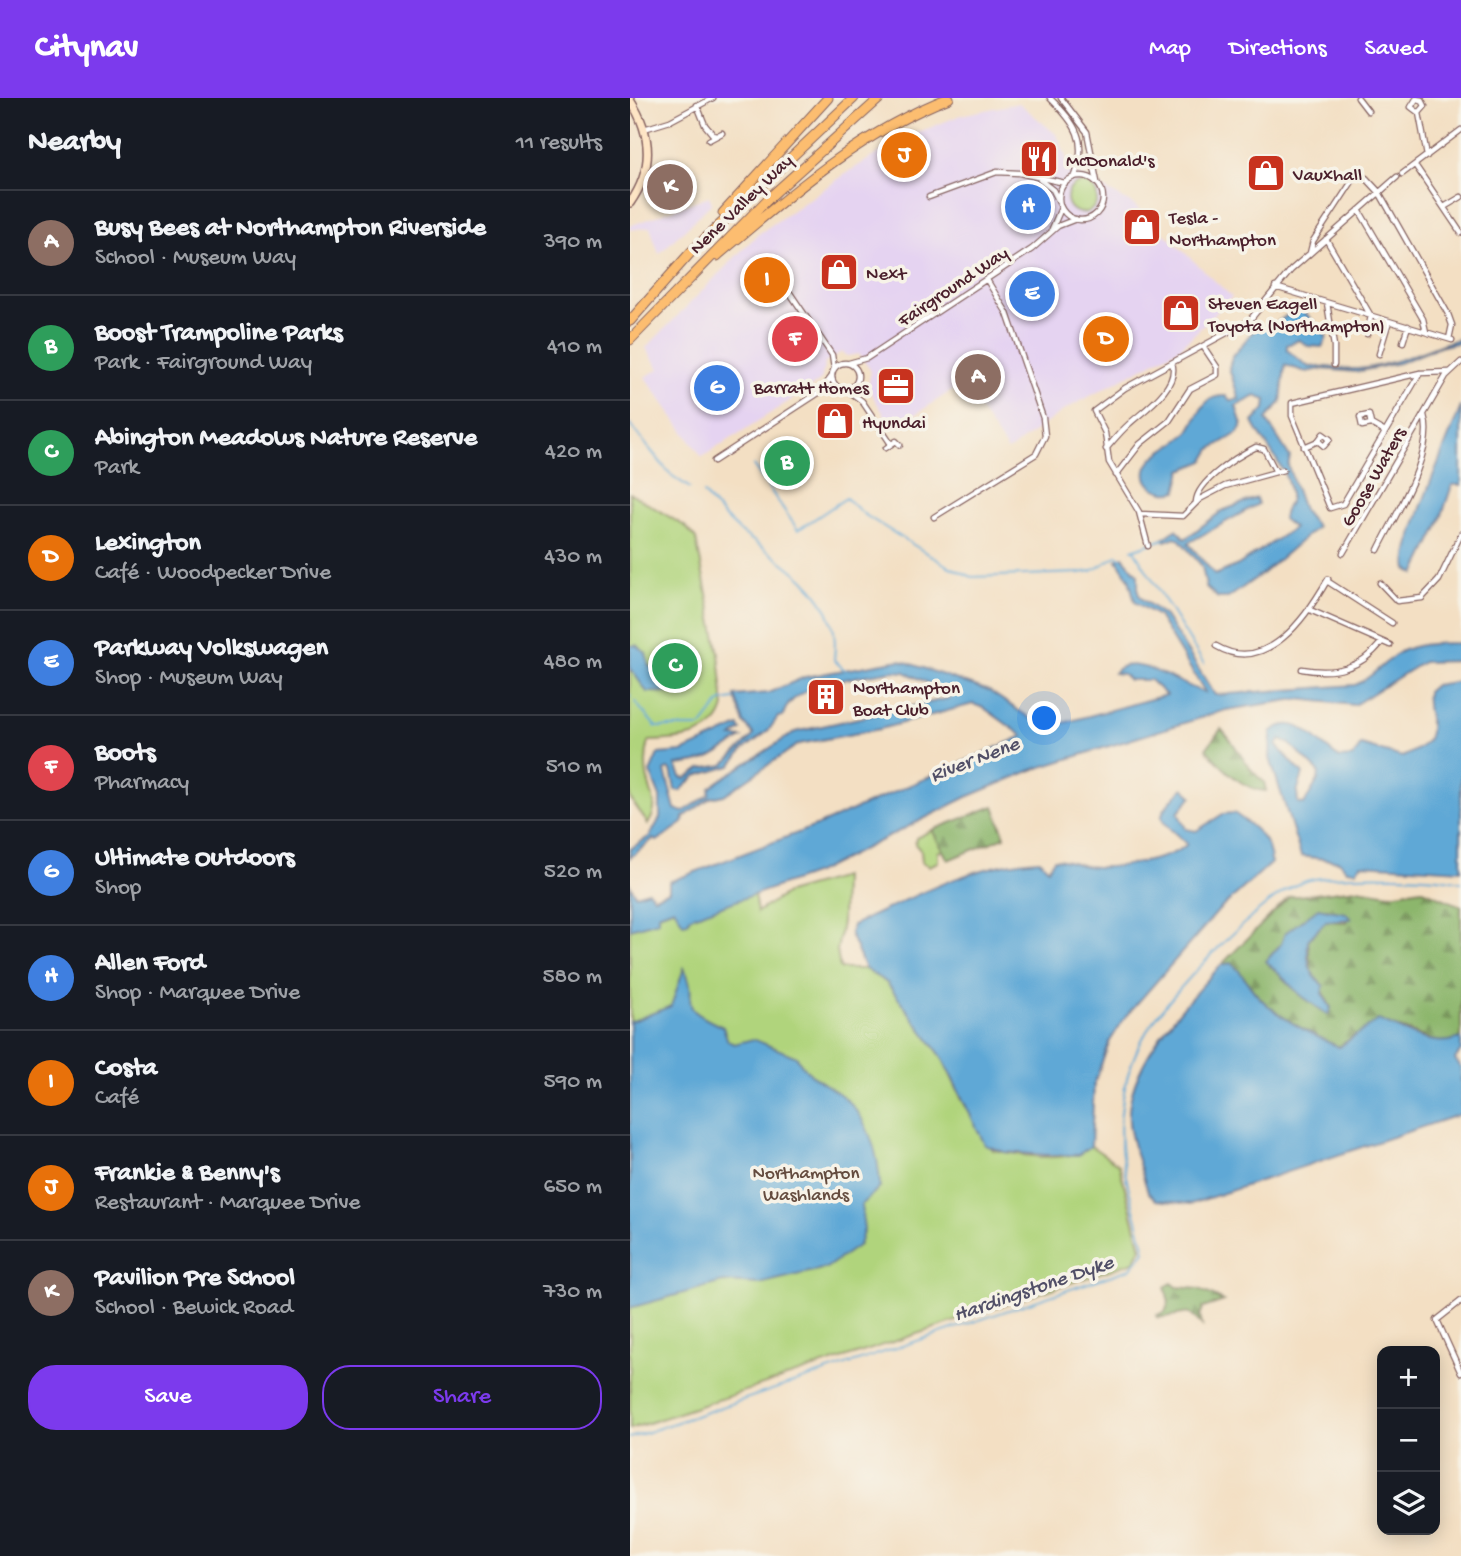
<!DOCTYPE html>
<html lang="en">
<head>
<meta charset="utf-8">
<style>
  body { margin:0; font-family:"Gochi Hand",sans-serif; background:#242831; color:#f1f3f6 }
  .controls { position:absolute; right:21px; bottom:21px; display:grid; overflow:hidden; border-radius:14px; box-shadow:0 4px 18px #0003 }
  .controls button { width:63px; height:63px; display:grid; place-items:center; padding:0; border:0; border-bottom:2px solid #363941; background:#171b24; color:#f1f3f6; font:35px sans-serif }
  .you { position:absolute; left:415px; top:621px; width:24px; height:24px; margin:-18px; border:5px solid #fff; border-radius:50%; background:#1a73e8; box-shadow:0 0 0 10px #1a73e833 }
  .badge { display:grid; place-items:center; width:46px; height:46px; border-radius:50%; background:#7c3aed; color:#fff; font-size:23px; font-weight:700 }
  .pin { position:absolute; translate:-50% -50%; border:4px solid #fff; box-shadow:0 2px 7px #0006 }
  .list { margin:0; padding:0; list-style:none }
  h2 { display:flex; justify-content:space-between; align-items:center; height:91px; margin:0; padding:0 28px; font-size:30px }
  h2 small { font-size:23px; font-weight:400; color:#9ea1a6 }
  .list li { display:grid; grid-template-columns:46px 1fr auto; gap:21px; align-items:center; box-sizing:border-box; height:105px; padding:0 28px; border-top:2px solid #363941 }
  .list b { display:block; font-size:26px; white-space:nowrap }
  .list p { margin:0; font-size:23px; white-space:nowrap; color:#9ea1a6 }
  .list em { font-size:23px; font-style:normal; color:#9ea1a6 }
  .actions { display:flex; gap:14px; padding:21px 28px }
  .actions a { flex:1; padding:16px 0; border:2px solid #7c3aed; border-radius:28px; text-align:center; font-size:24px; color:#7c3aed }
  .actions .main { background:#7c3aed; color:#fff }
  .icon { flex:none; width:38px; height:38px; fill:none; stroke:currentColor; stroke-width:2; stroke-linecap:round; stroke-linejoin:round }
  .map { position:relative; flex:none; width:831px; height:1458px; overflow:hidden }
  header { display:flex; align-items:center; gap:42px; box-sizing:border-box; height:98px; padding:0 35px; background:#7c3aed; color:#fff }
  header strong { font-size:33px }
  nav { display:flex; gap:38px; margin-inline-start:auto; font-size:24px }
  main { display:flex }
  aside { flex:1; background:#171b24 }
  .map>svg:first-child { display:block }
  .built { fill:#e5d3f1 }
  .green { fill:#b0d47c; stroke:#7d7a54; stroke-width:2 }
  .forest { fill:url(#forest-firs); stroke:#6b6a4c; stroke-width:2; fill-rule:evenodd }
  .water { fill:#5fa8d6; stroke:#546480; stroke-width:2; fill-rule:evenodd }
  .lines { fill:none; stroke-linecap:round; stroke-linejoin:round }
  .stream { stroke:#5fa8d6; stroke-width:2 }
  .street-casing { stroke:#856260; stroke-width:7 }
  .secondary-casing { stroke:#856260; stroke-width:10 }
  .highway-casing { stroke:#856260; stroke-width:11 }
  .street { stroke:#fff; stroke-width:4.5 }
  .secondary { stroke:#fee5c5; stroke-width:7 }
  .highway { stroke:#fcbd6f; stroke-width:9 }
  .labels { text-anchor:middle; stroke-width:7; stroke-linejoin:round; paint-order:stroke }
  .poi-label { font-size:19px; fill:#4a1f2b; stroke:#f7f3e8; text-anchor:start }
  .street-label { font-size:19px; fill:#4a1f2b; stroke:#f7f3e8 }
  .park-label { font-size:19px; fill:#644c3f; stroke:#f7f3e8 }
  .water-label { font-size:21px; font-style:italic; fill:#514f67; stroke:#f7f3e8 }
</style>
</head>
<body>
<header>
<strong>Citynav</strong>
<nav><a>Map</a><a>Directions</a><a>Saved</a></nav>
</header>
<main>
<aside>
<h2>Nearby<small>11 results</small></h2>
<ul class="list">
<li><span class="badge" style="background:#8d6e63">A</span><div><b>Busy Bees at Northampton Riverside</b><p>School · Museum Way</p></div><em>390 m</em></li>
<li><span class="badge" style="background:#2e9e5b">B</span><div><b>Boost Trampoline Parks</b><p>Park · Fairground Way</p></div><em>410 m</em></li>
<li><span class="badge" style="background:#2e9e5b">C</span><div><b>Abington Meadows Nature Reserve</b><p>Park</p></div><em>420 m</em></li>
<li><span class="badge" style="background:#e8710a">D</span><div><b>Lexington</b><p>Café · Woodpecker Drive</p></div><em>430 m</em></li>
<li><span class="badge" style="background:#3f7fe0">E</span><div><b>Parkway Volkswagen</b><p>Shop · Museum Way</p></div><em>480 m</em></li>
<li><span class="badge" style="background:#e0444e">F</span><div><b>Boots</b><p>Pharmacy</p></div><em>510 m</em></li>
<li><span class="badge" style="background:#3f7fe0">G</span><div><b>Ultimate Outdoors</b><p>Shop</p></div><em>520 m</em></li>
<li><span class="badge" style="background:#3f7fe0">H</span><div><b>Allen Ford</b><p>Shop · Marquee Drive</p></div><em>580 m</em></li>
<li><span class="badge" style="background:#e8710a">I</span><div><b>Costa</b><p>Café</p></div><em>590 m</em></li>
<li><span class="badge" style="background:#e8710a">J</span><div><b>Frankie &amp; Benny's</b><p>Restaurant · Marquee Drive</p></div><em>650 m</em></li>
<li><span class="badge" style="background:#8d6e63">K</span><div><b>Pavilion Pre School</b><p>School · Bewick Road</p></div><em>730 m</em></li>
</ul>
<div class="actions"><a class="main">Save</a><a>Share</a></div>
</aside>
<div class="map">
<svg width="831" height="1458" viewBox="0 0 831 1458">
  <defs>
    <pattern id="forest-firs" width="22" height="20" patternUnits="userSpaceOnUse" patternTransform="scale(1.75)"><rect width="22" height="20" fill="#8cb66c"/><path d="M5 1l3.5 6h-7zM16 11l3.5 6h-7z" fill="#749359"/></pattern>
  </defs>
  <rect width="100%" height="100%" fill="#f7f3e8"/>
  <filter id="ink" filterUnits="userSpaceOnUse"><feTurbulence type="fractalNoise" baseFrequency=".0143" numOctaves="2"/><feDisplacementMap in="SourceGraphic" scale="14" xChannelSelector="R" yChannelSelector="G"/><feConvolveMatrix kernelMatrix="1 2 1 2 8 2 1 2 1" color-interpolation-filters="sRGB"/></filter>
  <filter id="wash" filterUnits="userSpaceOnUse"><feTurbulence type="fractalNoise" baseFrequency=".00686" numOctaves="4" result="noise"/><feDisplacementMap in="SourceGraphic" scale="28" xChannelSelector="R" yChannelSelector="G"/><feGaussianBlur stdDeviation="1.57" result="paint"/><feColorMatrix in="noise" values="0 0 0 0 0 0 0 0 0 0 0 0 0 0 0 0 0 1.4 0 .05"/><feComposite in="paint" operator="in"/></filter>
  <g filter="url(#wash)">
    <rect width="100%" height="100%" fill="#f3dfc3"/>
    <path class="built" d="M 389,5 L 427,37 L 436,59 L 436,69 L 504,107 L 602,199 L 550,250 L 434,312 L 378,353 L 332,286 L 263,331 L 238,290 L 241,273 L 229,256 L 217,258 L 211,254 L 195,265 L 191,282 L 181,289 L 72,359 L 15,279 L 29,271 L 16,250 L 127,137 L 220,73 L 268,43 L 331,17 Z
      M 79,98 L 82,105 L 29,156 L 20,129 L 0,132 L 0,128 Z"/>
    <path class="green" d="M437 100a15 15 0 1 1 30 0a15 15 0 1 1-30 0Z
      M 0,395 L 56,429 L 66,441 L 89,556 L 94,609 C 86,641 46,642 19,643 C 16,654 15,666 17,677 C 20,696 31,708 18,726 L 0,700 Z
      M 302,732 L 313,752 L 308,754 L 308,764 L 299,768 L 292,764 L 291,753 L 285,746 L 286,740 Z
      M 213,779 L 212,824 L 207,853 L 210,871 L 235,871 L 257,885 L 312,959 L 332,1002 L 363,1052 C 391,1057 437,1067 461,1048 L 489,1067 L 511,1150 L 504,1164 L 0,1331 L 0,831 L 28,823 L 28,816 L 45,810 L 60,819 L 124,796 L 127,814 L 157,795 Z"/>
    <path class="forest" d="M 591,631 C 609,649 613,667 634,684 L 636,693 C 612,692 591,668 576,651 Z
      M 364,708 L 375,739 L 318,762 L 302,732 Z
      M 727,791 L 760,796 L 791,791 L 831,808 L 831,940 C 801,950 796,937 769,930 C 750,925 723,937 709,949 C 682,937 650,921 629,899 C 618,888 613,874 601,865 L 591,867 L 659,799 ZM 697,811 L 713,816 L 717,824 L 696,823 L 678,842 L 681,874 L 701,909 L 698,916 L 669,896 L 636,863 L 651,846 L 655,835 Z
      M 542,1185 L 547,1189 L 569,1191 L 594,1203 L 573,1210 L 570,1218 L 572,1227 L 560,1215 L 528,1220 L 527,1217 L 535,1214 L 539,1204 L 535,1189 Z"/>
    <path class="water" d="M 666,211 L 672,211 L 697,239 L 692,249 L 678,248 L 669,242 L 657,247 L 657,252 L 679,269 C 695,267 711,272 728,271 C 762,268 795,251 828,241 L 831,244 L 809,249 L 769,265 L 726,274 L 691,271 L 676,274 L 655,267 L 651,304 L 636,321 L 660,359 L 658,368 L 673,412 L 687,429 L 633,475 L 598,500 L 588,500 L 576,489 L 572,468 L 550,442 L 545,439 L 535,443 L 533,441 L 547,431 L 555,441 L 592,413 L 626,400 L 628,406 L 558,445 L 585,477 L 608,467 L 664,430 L 653,421 C 653,413 659,407 660,401 C 662,374 634,348 623,324 L 635,311 L 636,302 L 626,298 L 606,308 L 612,327 L 608,335 L 581,351 L 574,363 L 552,372 L 547,393 C 529,399 506,383 520,364 C 529,351 549,346 559,333 C 569,319 572,296 596,298 L 601,303 L 609,301 L 599,270 L 602,259 L 625,231 L 642,228 Z
      M 831,308 L 831,387 L 822,387 L 808,429 L 785,476 L 777,471 C 770,449 821,336 831,308 Z
      M 493,459 L 508,477 L 508,495 L 512,501 L 535,518 L 585,597 L 725,587 C 742,581 754,563 770,554 C 789,544 810,546 831,545 L 831,563 L 793,564 L 724,607 L 667,601 L 596,612 L 402,672 L 337,699 L 186,775 L 60,819 L 58,824 L 53,825 L 44,810 L 28,816 L 28,823 L 0,831 L 0,787 L 6,797 L 18,793 L 24,799 L 39,793 L 39,784 L 191,726 L 393,638 L 354,610 L 343,606 L 250,631 L 169,646 L 94,697 L 80,700 L 54,719 L 53,725 L 27,743 L 23,741 L 0,760 L 0,751 L 20,738 L 30,720 L 30,699 L 20,674 L 28,656 L 52,654 L 109,628 L 111,632 L 102,639 L 112,640 C 85,658 79,664 46,667 L 51,679 L 56,681 L 70,671 L 94,667 L 124,637 L 114,625 L 105,598 L 138,595 L 175,579 L 270,562 L 359,593 L 415,630 L 536,597 L 520,582 L 499,582 L 493,576 L 484,575 C 500,551 553,589 575,594 L 528,518 L 505,504 L 499,481 L 487,462 ZM 262,573 L 275,574 L 323,597 L 320,600 L 165,634 L 89,683 L 80,690 L 79,697 L 53,714 L 45,711 L 35,673 L 37,671 L 41,672 L 45,692 L 50,693 L 66,678 L 101,668 L 113,652 L 138,633 L 148,619 L 153,618 C 160,584 232,579 262,573 Z
      M 6,547 L 16,555 L 19,568 L 38,577 L 55,575 L 62,578 L 65,585 L 60,595 L 17,594 L 0,570 L 0,548 Z
      M 824,584 L 831,584 L 831,772 L 731,766 L 726,773 L 717,772 L 709,763 L 671,758 L 640,660 L 641,634 C 667,611 689,648 710,660 L 723,659 L 731,647 L 772,659 C 818,639 793,625 797,594 L 805,587 ZM 651,642 L 660,646 L 689,674 L 688,682 L 674,706 L 668,705 L 667,694 L 673,676 L 646,647 Z
      M 553,690 L 562,698 L 548,715 L 556,731 L 566,733 L 593,716 L 604,715 C 623,728 641,741 641,765 L 589,812 L 496,918 L 480,943 L 464,986 L 461,1048 L 448,1057 L 416,1057 L 374,1054 L 355,1047 L 312,959 L 257,885 L 235,871 L 220,836 L 223,827 C 283,799 343,765 410,762 L 418,771 L 424,761 C 437,761 444,766 456,768 C 479,772 541,763 557,746 C 529,719 520,724 553,690 Z
      M 688,810 L 716,815 L 721,821 L 696,823 L 678,842 C 677,861 678,876 694,888 L 692,895 L 701,910 L 698,917 L 669,896 L 636,863 L 651,846 L 655,835 Z
      M 601,865 C 613,874 618,888 629,899 C 650,921 682,937 709,949 L 748,922 C 778,933 799,951 831,940 L 831,953 L 825,961 L 831,971 L 831,1016 L 561,1106 L 526,1102 L 518,1094 C 512,1074 504,1053 500,1032 C 489,973 555,906 591,867 Z
      M 54,870 C 73,907 39,905 93,929 L 98,943 L 104,946 L 123,941 L 167,959 C 177,980 201,987 217,1002 C 240,1025 249,1058 250,1089 L 231,1107 L 234,1131 L 229,1147 L 196,1170 L 129,1186 L 93,1184 L 0,1210 L 0,924 L 41,908 Z"/>
    <g class="lines">
      <path class="stream" d="M 0,327 L 41,377 L 60,390
        M 123,367 L 168,432 L 216,400 L 235,417 L 316,467 L 342,479 L 449,475 L 462,473 L 488,457 L 492,462
        M 73,395 C 85,409 97,423 111,434 C 144,459 189,483 202,525 C 206,538 205,549 204,562 L 217,574
        M 502,452 L 534,441
        M 504,452 L 574,566
        M 0,597 L 1,599
        M 5,604 L 26,629 L 71,629 L 91,603 L 104,601
        M 0,1340 L 500,1171 L 515,1153 C 504,1106 484,1056 492,1007 C 495,981 504,955 517,933 C 540,895 633,798 673,784 C 699,775 804,776 831,784"/>
    </g>
  </g>
  <g filter="url(#ink)">
    <g class="lines">
      <g class="street-casing">
        <path id="street" d="M 420,0 C 446,26 458,42 445,78
          M 431,0 L 457,34 L 467,84
          M 728,0 L 738,13
          M 67,7 L 75,27 L 84,38
          M 789,15 L 781,9 L 786,1 L 792,2 L 795,8 L 789,15 L 797,58
          M 14,31 L 40,23 L 83,0
          M 79,42 L 92,35
          M 785,67 L 831,135
          M 772,76 L 831,32
          M429 100a22 22 0 1 1 44 0a22 22 0 1 1-44 0Z
          M 410,82 L 423,92 L 429,104
          M 299,99 L 367,74 L 389,75 L 435,85
          M 814,109 L 831,99
          M 729,112 L 793,221 L 796,234
          M 422,131 L 431,110
          M 696,141 L 741,218 L 737,236
          M 680,155 L 683,143 L 723,82 L 728,77 L 736,80 L 749,94 L 818,216 L 822,227 L 819,241
          M 141,167 L 202,257 L 204,271
          M 645,189 L 822,242
          M 697,205 L 704,248 L 704,267
          M 773,244 L 778,228
          M 749,256 L 759,223
          M 219,265 L 237,260 L 402,151 L 428,128 L 446,121
          M202 278a13 13 0 1 1 26 0a13 13 0 1 1-26 0Z
          M 790,275 L 713,406 L 700,410 L 662,318 L 662,305 L 790,275 L 819,274
          M 216,291 L 232,303 L 261,346
          M 741,326 L 739,317 L 730,319 L 732,328 L 741,326 L 755,334
          M 674,349 L 688,343 L 693,336 L 700,341 L 694,348 L 688,343
          M 256,350 L 266,343 L 270,347
          M 476,351 C 483,343 490,334 499,326 C 513,313 550,289 542,265
          M 84,363 L 190,294 L 202,278
          M 486,377 L 510,346 L 539,323 L 560,291 L 587,277 L 587,269 L 573,248
          M 566,404 C 567,383 608,358 626,349 L 634,351 L 646,374
          M 510,416 L 553,418 L 570,401 L 595,388 L 653,372
          M 304,419 L 406,356 L 415,338 L 413,320 L 377,215 L 357,182
          M 518,448 L 509,414 L 479,364 L 475,335 L 464,313 L 495,290 L 619,223 L 661,172 L 767,79
          M 748,452 C 765,417 806,354 794,317
          M 713,455 L 816,278 L 831,264
          M 697,483 L 762,525
          M 750,485 L 767,503 L 792,500 L 809,482 L 831,436
          M 680,512 L 760,547
          M 586,548 C 637,578 677,518 698,481
          M 672,571 C 704,577 730,571 751,545
          M 831,1203 L 807,1222 L 831,1275"/>
      </g>
      <g class="secondary-casing">
        <path id="secondary" d="M 0,2 C 22,36 24,71 0,105"/>
      </g>
      <g class="highway-casing">
        <path id="highway" d="M 93,115 L 198,0
          M 87,158 C 159,97 230,34 319,0
          M 0,223 L 61,154 L 224,0
          M 0,242 L 140,99 L 250,0"/>
      </g>
      <use href="#street" class="street"/>
      <use href="#secondary" class="secondary"/>
      <use href="#highway" class="highway"/>
    </g>
  </g>
  <defs>
    <g id="restaurant-square" transform="scale(2.0125)"><rect x="-9" y="-9" width="18" height="18" rx="4" fill="#c8321e" stroke="#f7f3e8"/><path d="M-5-6h1v4h1v-4h1v4h1v-4h1v5L-1.5 .5V6h-2V.5L-5-1ZM5-6V6H3V1.5H1.5Q1.5-4 5-6Z" fill="#fff"/></g>
    <g id="shop-square" transform="scale(2.0125)"><rect x="-9" y="-9" width="18" height="18" rx="4" fill="#c8321e" stroke="#f7f3e8"/><path d="M-5-2.5h2.3a2.7 3.5 0 0 1 5.4 0H5L5.5 6h-11ZM-1.5-2.5h3a1.5 2.3 0 0 0-3 0Z" fill="#fff"/></g>
    <g id="office-square" transform="scale(2.0125)"><rect x="-9" y="-9" width="18" height="18" rx="4" fill="#c8321e" stroke="#f7f3e8"/><path d="M-6-3h4V-5.5h4V-3h4V5H-6ZM-1-4.5V-3h2v-1.5ZM-6 0V1H6V0Z" fill="#fff"/></g>
    <g id="building-square" transform="scale(2.0125)"><rect x="-9" y="-9" width="18" height="18" rx="4" fill="#c8321e" stroke="#f7f3e8"/><path d="M-4-6H4V6H1V3H-1V6H-4ZM-2.5-4.3h1.7v1.8h-1.7ZM.8-4.3h1.7v1.8H.8ZM-2.5-1h1.7V.8h-1.7ZM.8-1h1.7V.8H.8Z" fill="#fff"/></g>
  </defs>
  <g fill-rule="evenodd">
    <use href="#restaurant-square" x="409" y="61"/>
    <use href="#shop-square" x="636" y="75"/>
    <use href="#shop-square" x="512" y="129"/>
    <use href="#shop-square" x="209" y="174"/>
    <use href="#shop-square" x="551" y="215"/>
    <use href="#office-square" x="266" y="288"/>
    <use href="#shop-square" x="205" y="323"/>
    <use href="#building-square" x="196" y="599"/>
  </g>
  <g class="labels">
    <g class="poi-label">
      <text x="436" y="68">McDonald's</text>
      <text x="663" y="82">Vauxhall</text>
      <text x="539" y="125">Tesla -<tspan x="539" dy="22">Northampton</tspan></text>
      <text x="236" y="181">Next</text>
      <text x="578" y="211">Steven Eagell<tspan x="578" dy="22">Toyota (Northampton)</tspan></text>
      <text x="239" y="295" text-anchor="end">Barratt Homes</text>
      <text x="232" y="330">Hyundai</text>
      <text x="223" y="595">Northampton<tspan x="223" dy="22">Boat Club</tspan></text>
    </g>
    <g class="street-label">
      <text transform="translate(110 105) rotate(-44)" y="7">Nene Valley Way</text>
      <text transform="translate(322 187) rotate(-34)" y="7">Fairground Way</text>
      <text transform="translate(742 378) rotate(-60)" y="7">Goose Waters</text>
    </g>
    <g class="park-label">
      <text x="176" y="1080">Northampton<tspan x="176" dy="22">Washlands</tspan></text>
    </g>
    <g class="water-label">
      <text transform="translate(344 660) rotate(-21)" y="7">River Nene</text>
      <text transform="translate(403 1189) rotate(-19)" y="7">Hardingstone Dyke</text>
    </g>
  </g>
</svg>
<div class="controls">
<button>+</button>
<button>−</button>
<button><svg class="icon" aria-label="layers" viewBox="0 0 24 24"><path d="M12 4l9 5-9 5-9-5zM3 14l9 5 9-5"/></svg></button>
</div>
<div class="you"></div>
<div class="pin badge" style="left:348px;top:279px;background:#8d6e63">A</div>
<div class="pin badge" style="left:157px;top:365px;background:#2e9e5b">B</div>
<div class="pin badge" style="left:45px;top:568px;background:#2e9e5b">C</div>
<div class="pin badge" style="left:476px;top:241px;background:#e8710a">D</div>
<div class="pin badge" style="left:402px;top:196px;background:#3f7fe0">E</div>
<div class="pin badge" style="left:165px;top:241px;background:#e0444e">F</div>
<div class="pin badge" style="left:87px;top:290px;background:#3f7fe0">G</div>
<div class="pin badge" style="left:398px;top:109px;background:#3f7fe0">H</div>
<div class="pin badge" style="left:137px;top:182px;background:#e8710a">I</div>
<div class="pin badge" style="left:274px;top:57px;background:#e8710a">J</div>
<div class="pin badge" style="left:40px;top:89px;background:#8d6e63">K</div>
</div>
</main>
</body>
</html>
